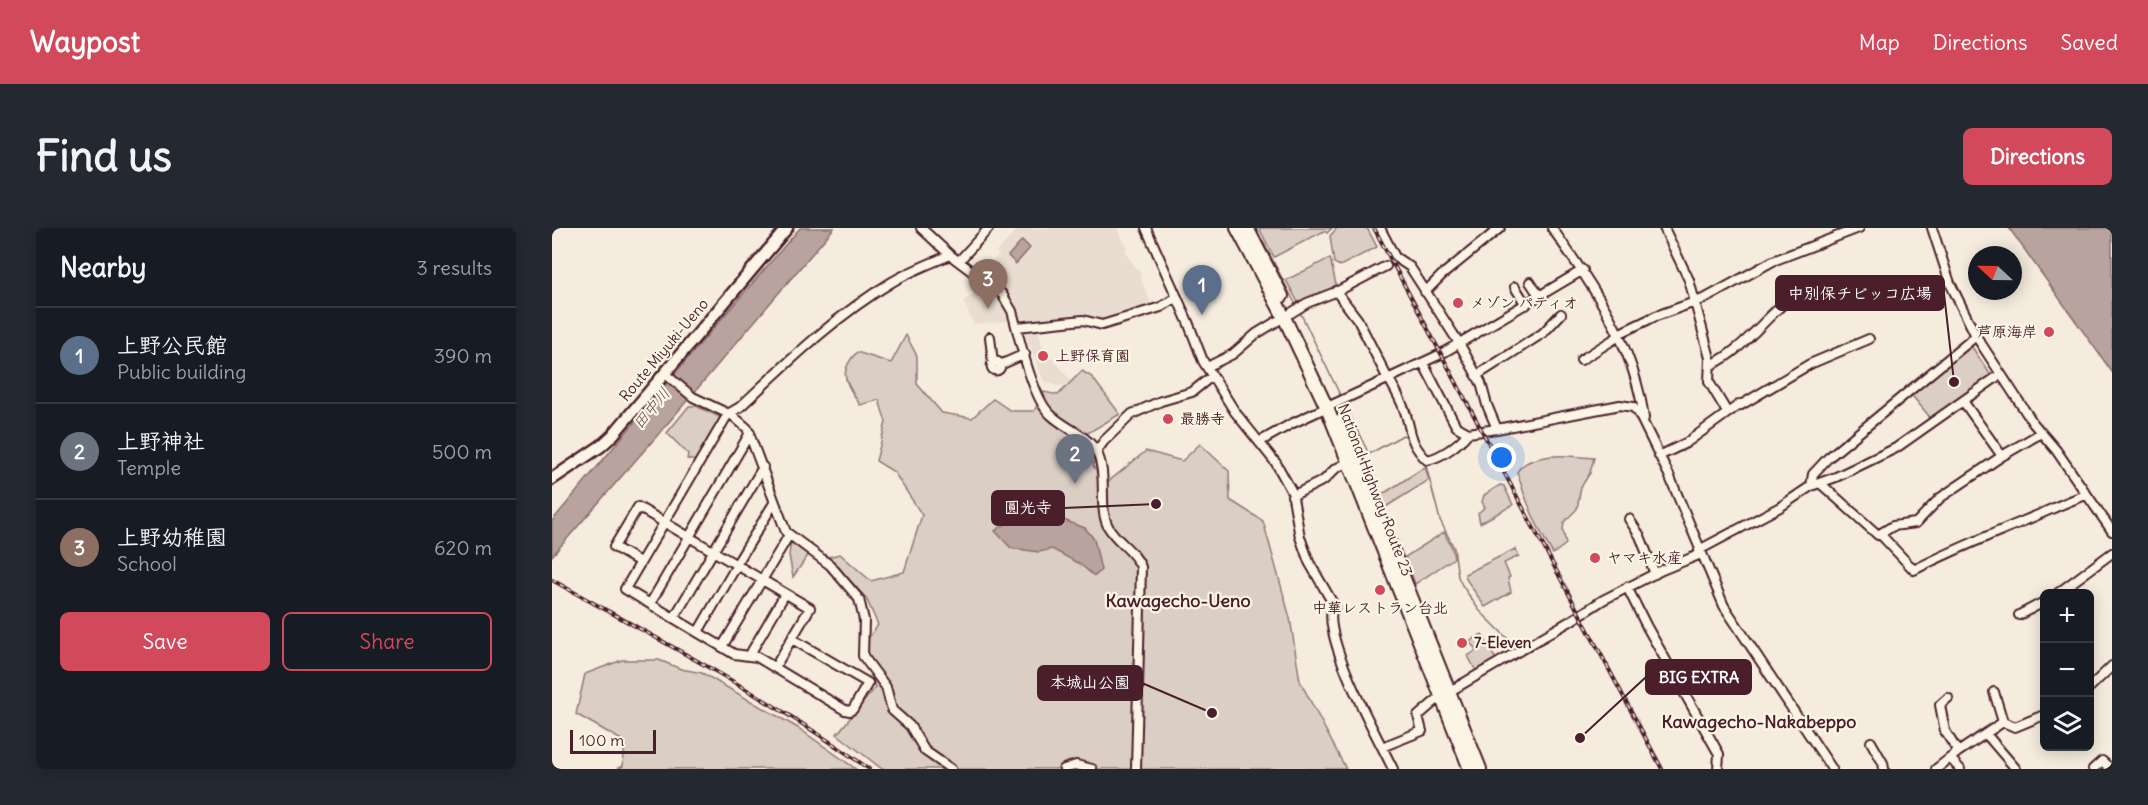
<!DOCTYPE html>
<html lang="en">
<head>
<meta charset="utf-8">
<style>
  body { margin:0; font-family:Delius,"Klee One",sans-serif; background:#242831; color:#f1f3f6 }
  .controls { position:absolute; right:18px; bottom:18px; display:grid; overflow:hidden; border-radius:9px; box-shadow:0 3px 15px #0003 }
  .controls button { width:54px; height:54px; display:grid; place-items:center; padding:0; border:0; border-bottom:2px solid #363941; background:#171b24; color:#f1f3f6; font:30px sans-serif }
  .compass { position:absolute; left:1416px; top:18px; width:54px; height:54px; border-radius:50%; background:#171b24; box-shadow:0 3px 15px #0003; rotate:292deg }
  .scale { position:absolute; left:18px; bottom:15px; width:86px; box-sizing:border-box; padding-left:6px; border:3px solid #4a1f2b; border-top:0; font-size:16px; line-height:21px; white-space:nowrap; color:#4a1f2b; -webkit-text-stroke:4px #fcf5e5; paint-order:stroke }
  .you { position:absolute; left:950px; top:230px; width:21px; height:21px; margin:-15px; border:4px solid #fff; border-radius:50%; background:#1a73e8; box-shadow:0 0 0 9px #1a73e833 }
  .badge { display:grid; place-items:center; width:39px; height:39px; border-radius:50%; background:#d1495b; color:#fff; font-size:20px; font-weight:700 }
  .pin { position:absolute; translate:-50% -50px; filter:drop-shadow(0 2px 3px #0008) }
  .pin::after { content:''; position:absolute; top:32px; width:21px; height:18px; background:inherit; clip-path:polygon(0 0,100% 0,50% 100%) }
  .list { margin:0; padding:0; list-style:none }
  h2 { display:flex; justify-content:space-between; align-items:center; height:78px; margin:0; padding:0 24px; font-size:26px }
  h2 small { font-size:20px; font-weight:400; color:#9ea1a6 }
  .list li { display:grid; grid-template-columns:39px 1fr auto; gap:18px; align-items:center; box-sizing:border-box; height:96px; padding:0 24px; border-top:2px solid #363941 }
  .list b { display:block; font-size:22px; white-space:nowrap }
  .list p { margin:0; font-size:20px; white-space:nowrap; color:#9ea1a6 }
  .list em { font-size:20px; font-style:normal; color:#9ea1a6 }
  .actions { display:flex; gap:12px; padding:18px 24px }
  .actions a { flex:1; padding:14px 0; border:2px solid #d1495b; border-radius:9px; text-align:center; font-size:21px; color:#d1495b }
  .actions .main { background:#d1495b; color:#fff }
  .icon { flex:none; width:33px; height:33px; fill:none; stroke:currentColor; stroke-width:2; stroke-linecap:round; stroke-linejoin:round }
  .map { position:relative; flex:none; width:1560px; height:541px; overflow:hidden; border-radius:9px }
  header { display:flex; align-items:center; gap:36px; box-sizing:border-box; height:84px; padding:0 30px; background:#d1495b; color:#fff }
  header strong { font-size:28px }
  nav { display:flex; gap:33px; margin-inline-start:auto; font-size:21px }
  .intro { display:flex; align-items:center; justify-content:space-between; box-sizing:border-box; height:144px; padding:0 36px }
  h1 { margin:0; font-size:42px }
  .button { padding:15px 27px; border-radius:9px; background:#d1495b; color:#fff; font-size:21px; font-weight:700 }
  main { display:flex; gap:36px; padding:0 36px }
  aside { flex:1; background:#171b24; border-radius:9px; box-shadow:0 3px 15px #0003 }
  .map>svg:first-child { display:block }
  .built { fill:#e8ddd0 }
  .green { fill:#dbcec4; stroke:#927678; stroke-width:1.5 }
  .water { fill:#b8a39e; stroke:#8c6e70; stroke-width:1.5 }
  .lines { fill:none; stroke-linecap:round; stroke-linejoin:round }
  .stream { stroke:#8c6e70; stroke-width:1.5 }
  .minor-casing { stroke:#4a1f2b; stroke-width:12 }
  .major-casing { stroke:#4a1f2b; stroke-width:15 }
  .highway-casing { stroke:#4a1f2b; stroke-width:16 }
  .minor { stroke:#fcf5e5; stroke-width:8 }
  .major { stroke:#fcf5e5; stroke-width:10 }
  .highway { stroke:#fcf5e5; stroke-width:12 }
  .rail-casing { stroke:#4a1f2b; stroke-width:4 }
  .rail { stroke:#fcf5e5; stroke-width:1.5; stroke-dasharray:4.5; stroke-linecap:butt }
  .poi-dot { fill:#d1495b; stroke:#fcf5e5; stroke-width:2 }
  .labels { text-anchor:middle; stroke-width:4.5; stroke-linejoin:round; paint-order:stroke }
  .poi-label { font-size:15px; font-weight:bold; fill:#4a1f2b; stroke:#fcf5e5; text-anchor:start }
  .street-label { font-size:15px; fill:#4a1f2b; stroke:#fcf5e5 }
  .water-label { font-size:16px; font-style:italic; fill:#704d53; stroke:#fcf5e5 }
  .quarter-label { font-size:18px; font-weight:bold; fill:#4a1f2b; stroke:#fcf5e5 }
  .leader { fill:none; stroke:#4a1f2b; stroke-width:2 }
  .callout-dot { fill:#4a1f2b; stroke:#fcf5e5; stroke-width:2 }
  .callout { fill:#4a1f2b; stroke:#4a1f2b; stroke-width:2 }
  .callout-label { font-size:16px; text-anchor:middle; font-weight:bold; fill:#fff }
</style>
</head>
<body>
<header>
<strong>Waypost</strong>
<nav><a>Map</a><a>Directions</a><a>Saved</a></nav>
</header>
<div class="intro"><h1>Find us</h1><a class="button">Directions</a></div>
<main>
<aside>
<h2>Nearby<small>3 results</small></h2>
<ul class="list">
<li><span class="badge" style="background:#5c6f8a">1</span><div><b>上野公民館</b><p>Public building</p></div><em>390 m</em></li>
<li><span class="badge" style="background:#6b7280">2</span><div><b>上野神社</b><p>Temple</p></div><em>500 m</em></li>
<li><span class="badge" style="background:#8d6e63">3</span><div><b>上野幼稚園</b><p>School</p></div><em>620 m</em></li>
</ul>
<div class="actions"><a class="main">Save</a><a>Share</a></div>
</aside>
<div class="map">
<svg width="1560" height="541" viewBox="0 0 1560 541">
  <rect width="100%" height="100%" fill="#f5ecde"/>
  <filter id="ink" filterUnits="userSpaceOnUse"><feTurbulence type="fractalNoise" baseFrequency=".0167" numOctaves="2"/><feDisplacementMap in="SourceGraphic" scale="12" xChannelSelector="R" yChannelSelector="G"/><feConvolveMatrix kernelMatrix="1 2 1 2 8 2 1 2 1" color-interpolation-filters="sRGB"/></filter>
  <g filter="url(#ink)">
    <path class="built" d="M 467,0 L 566,0 L 575,20 L 573,22 L 578,32 L 589,45 L 588,49 L 601,79 L 549,95 L 469,97 L 459,68 L 430,44 L 447,27 L 444,24 Z
      M 436,58 L 450,69 L 461,93 L 422,96 L 411,73 Z
      M 486,99 L 490,117 L 519,153 L 513,157 L 506,158 L 492,153 L 471,101 Z"/>
    <path class="green" d="M 707,0 L 780,0 L 775,5 L 772,3 L 722,29 Z
      M 785,0 L 815,0 L 825,19 L 788,38 L 782,35 L 778,8 Z
      M 778,30 L 785,61 L 748,78 L 734,52 Z
      M 354,107 L 365,128 L 365,156 L 390,185 L 420,190 L 441,171 L 459,183 L 482,183 L 492,164 L 506,167 L 530,143 L 540,149 L 568,186 L 534,206 L 542,240 L 557,253 L 594,223 L 630,233 L 648,216 L 677,243 L 678,272 L 711,293 L 738,390 L 748,453 L 794,541 L 330,541 L 285,506 L 323,460 L 316,427 L 315,412 L 326,397 L 314,370 L 276,329 L 288,326 L 319,353 L 352,344 L 370,287 L 342,244 L 324,233 L 334,194 L 327,172 L 308,177 C 295,155 284,146 305,124 L 339,135 Z
      M 1418,116 L 1440,149 L 1381,193 L 1358,165 Z
      M 137,178 L 144,178 L 170,190 L 145,233 L 135,231 L 136,226 L 115,205 Z
      M 1016,228 L 1042,230 L 1038,245 L 1029,259 L 1025,281 L 1012,294 L 1011,302 L 1014,316 L 1001,326 C 984,298 974,275 965,244 C 973,229 1001,227 1016,228 Z
      M 873,239 L 877,252 L 832,280 L 827,266 L 834,264 Z
      M 948,257 L 952,258 L 961,277 L 928,295 L 926,285 L 933,279 L 930,274 L 932,267 Z
      M 892,304 L 900,320 L 902,330 L 863,356 L 853,329 Z
      M 239,313 L 257,326 L 241,349 L 237,327 Z
      M 963,321 L 967,328 L 952,335 L 958,349 L 956,350 L 959,364 L 933,379 L 914,351 L 913,346 Z
      M 930,406 L 944,432 L 924,443 L 916,428 L 925,422 L 917,414 Z
      M 70,432 L 107,432 L 129,441 L 150,445 L 246,500 L 304,541 L 65,541 L 71,538 L 73,514 L 24,486 L 33,446 Z"/>
    <path class="water" d="M 248,0 L 282,0 L 111,201 L 0,328 L 0,293 L 147,117 Z
      M 1457,0 L 1560,0 L 1560,144 Z
      M 470,12 L 478,20 L 464,36 L 456,28 Z
      M 470,285 L 501,288 L 533,300 L 542,311 L 549,342 L 543,348 L 541,347 L 528,336 L 500,321 L 487,324 L 459,320 L 443,303 Z"/>
    <g class="lines">
      <path class="stream" d="M 704,0 L 745,79
        M 748,84 L 789,169
        M 792,176 L 815,222
        M 816,224 L 817,226 L 851,207 L 855,209 L 858,214
        M 873,234 L 888,292 L 902,320 L 906,349 L 910,357 L 927,382 L 964,419"/>
      <g class="minor-casing">
        <path id="minor" d="M 369,0 L 398,27 L 450,66 L 460,83 C 467,108 480,169 498,186 C 512,200 534,206 544,223 C 557,246 545,281 557,300 C 566,315 582,322 589,339 L 584,541
          M 594,0 L 636,94 L 651,133 L 683,184 L 724,235 L 740,264 L 748,309 L 757,334 L 783,379 L 780,381 C 772,414 825,508 841,541
          M 828,0 L 843,29 L 858,39 L 907,115 L 929,155 L 935,177 L 945,201 L 1068,177 L 1081,179 L 1086,184 L 1117,247 L 1172,378 L 1280,541
          M 1000,0 C 1042,60 1082,116 1092,190
          M 1112,0 L 1137,52 L 1158,130 L 1157,154 L 1175,184
          M 1380,0 L 1398,55 L 1424,108 L 1481,195 L 1504,222 L 1560,303
          M 407,33 L 437,0
          M 978,54 L 988,69
          M 963,59 L 974,77
          M 784,63 L 806,92 L 836,151
          M 873,64 L 890,47 L 948,0
          M 739,85 L 755,75 L 786,63 L 834,38
          M 465,99 L 531,92 L 550,97 L 609,79 L 625,69
          M 1066,106 L 1104,88 L 1154,70 L 1221,33 L 1307,0
          M 438,109 L 441,135
          M 1029,132 L 1067,108
          M439.5 138a4.5 4.5 0 1 1 9 0a4.5 4.5 0 1 1-9 0Z
          M 871,135 L 904,198 L 916,205 L 945,201
          M 448,137 L 473,126
          M 1159,137 C 1190,123 1211,92 1237,71
          M 655,139 L 681,126 L 704,106 L 732,89
          M 112,145 L 141,169 L 181,188 L 195,200 L 234,304 L 278,337 L 307,371 L 312,392 L 311,428 L 334,459 L 340,482 L 358,498 L 373,523 L 399,541
          M 924,148 L 991,105 L 1009,86
          M 837,151 C 842,160 848,170 852,181 C 860,202 856,214 875,232 C 890,229 906,217 916,205
          M 1411,173 L 1450,228
          M 1189,177 L 1258,136 L 1317,111
          M 707,214 L 739,196 L 889,126 L 1031,42
          M 544,224 L 552,213 L 580,186 L 609,173 L 640,164 L 660,148
          M 1107,228 L 1134,215 L 1188,176
          M 1268,255 L 1326,307 L 1341,298 L 1364,295 L 1388,270 L 1450,228 L 1489,205
          M 1259,258 L 1261,246 L 1276,230 L 1424,108
          M 740,268 L 772,252 L 783,241 L 797,234
          M 1077,291 L 1088,308 L 1103,346
          M 1329,307 L 1362,342 C 1398,323 1436,308 1474,292 C 1494,284 1513,274 1534,267
          M 1147,322 L 1228,279 L 1259,258 L 1284,249 L 1344,220 L 1449,146
          M 88,334 L 62,319 L 86,279 L 258,380 L 223,439
          M 184,337 L 222,275
          M 1075,359 L 1095,399 L 1167,526 L 1166,541
          M 1506,365 L 1560,325
          M 98,376 L 198,205
          M 1467,387 L 1492,374
          M 122,390 L 211,239
          M 146,404 L 185,337
          M 240,411 L 316,455 L 301,481 L 298,483 L 293,482 L 205,429 L 182,426 L 73,361 L 176,186 L 188,179 C 236,134 283,88 340,54 C 358,43 379,35 398,27
          M 170,419 L 237,307
          M 197,428 L 233,366
          M 1538,459 L 1560,438
          M 1442,464 L 1451,494
          M 1396,470 L 1388,477 L 1393,503 L 1406,524
          M 1434,506 L 1464,541
          M 1319,514 L 1331,535 L 1332,541
          M 830,519 L 870,503 L 866,488 L 888,469 L 1020,392 L 1051,372 L 1110,342 L 1149,326
          M 1398,530 L 1408,541
          M 512,541 L 524,537 L 540,541
          M 1384,541 L 1406,524 L 1451,494 L 1463,499 L 1492,487
          M 1541,541 L 1550,533 L 1559,541"/>
      </g>
      <g class="major-casing">
        <path id="major" d="M 0,251 L 49,218 L 60,208 L 235,0"/>
      </g>
      <g class="highway-casing">
        <path id="highway" d="M 685,0 L 732,89 L 775,180 L 918,541
          M 695,0 L 730,68
          M 789,193 L 928,541"/>
      </g>
      <use href="#minor" class="minor"/>
      <use href="#major" class="major"/>
      <use href="#highway" class="highway"/>
      <g class="rail-casing">
        <path id="rail" d="M 822,0 L 1110,541
          M 0,352 C 107,412 217,469 317,541"/>
      </g>
      <use href="#rail" class="rail"/>
    </g>
  </g>
  <g class="poi-dot">
    <circle cx="906" cy="75" r="6"/>
    <circle cx="1497" cy="104" r="6"/>
    <circle cx="491" cy="128" r="6"/>
    <circle cx="616" cy="191" r="6"/>
    <circle cx="1043" cy="330" r="6"/>
    <circle cx="828" cy="362" r="6"/>
    <circle cx="910" cy="415" r="6"/>
  </g>
  <g class="labels">
    <g class="poi-label">
      <text x="918" y="80">メゾン パティオ</text>
      <text x="1485" y="109" text-anchor="end">芦原海岸</text>
      <text x="503" y="133">上野保育園</text>
      <text x="628" y="196">最勝寺</text>
      <text x="1055" y="335">ヤマキ水産</text>
      <text x="828" y="385" text-anchor="middle">中華レストラン台北</text>
      <text x="922" y="420">7-Eleven</text>
    </g>
    <g class="street-label">
      <text transform="translate(112 122) rotate(-50)" y="5">Route Miyuki-Ueno</text>
      <text transform="translate(823 262) rotate(69)" y="5">National Highway Route 23</text>
    </g>
    <g class="water-label">
      <text transform="translate(99 180) rotate(-50)" y="6">田中川</text>
    </g>
    <g class="quarter-label">
      <text x="626" y="379">Kawagecho-Ueno</text>
      <text x="1207" y="500">Kawagecho-Nakabeppo</text>
    </g>
  </g>
  <path class="leader" d="M1402 154L1392 65M604 276L512 280M1028 510L1094 449M660 485L590 455"/>
  <g class="callout-dot">
    <circle cx="1402" cy="154" r="6"/>
    <circle cx="604" cy="276" r="6"/>
    <circle cx="1028" cy="510" r="6"/>
    <circle cx="660" cy="485" r="6"/>
  </g>
  <g class="callout">
    <rect x="1224" y="48" width="168" height="34" rx="6"/>
    <rect x="440" y="263" width="72" height="34" rx="6"/>
    <rect x="1094" y="432" width="105" height="34" rx="6"/>
    <rect x="486" y="438" width="104" height="34" rx="6"/>
  </g>
  <g class="callout-label">
    <text x="1308" y="71">中別保チビッコ広場</text>
    <text x="476" y="285">圓光寺</text>
    <text x="1147" y="455">BIG EXTRA</text>
    <text x="538" y="460">本城山公園</text>
  </g>
</svg>
<div class="controls">
<button>+</button>
<button>−</button>
<button><svg class="icon" aria-label="layers" viewBox="0 0 24 24"><path d="M12 4l9 5-9 5-9-5zM3 14l9 5 9-5"/></svg></button>
</div>
<svg class="compass" viewBox="-18 -18 36 36"><path d="M0-13l5 13h-10z" fill="#e53935"/><path d="M0 13l5-13h-10z" fill="#9ea1a6"/></svg>
<div class="scale">100 m</div>
<div class="you"></div>
<div class="pin badge" style="left:650px;top:87px;background:#5c6f8a">1</div>
<div class="pin badge" style="left:523px;top:256px;background:#6b7280">2</div>
<div class="pin badge" style="left:436px;top:81px;background:#8d6e63">3</div>
</div>
</main>
</body>
</html>
